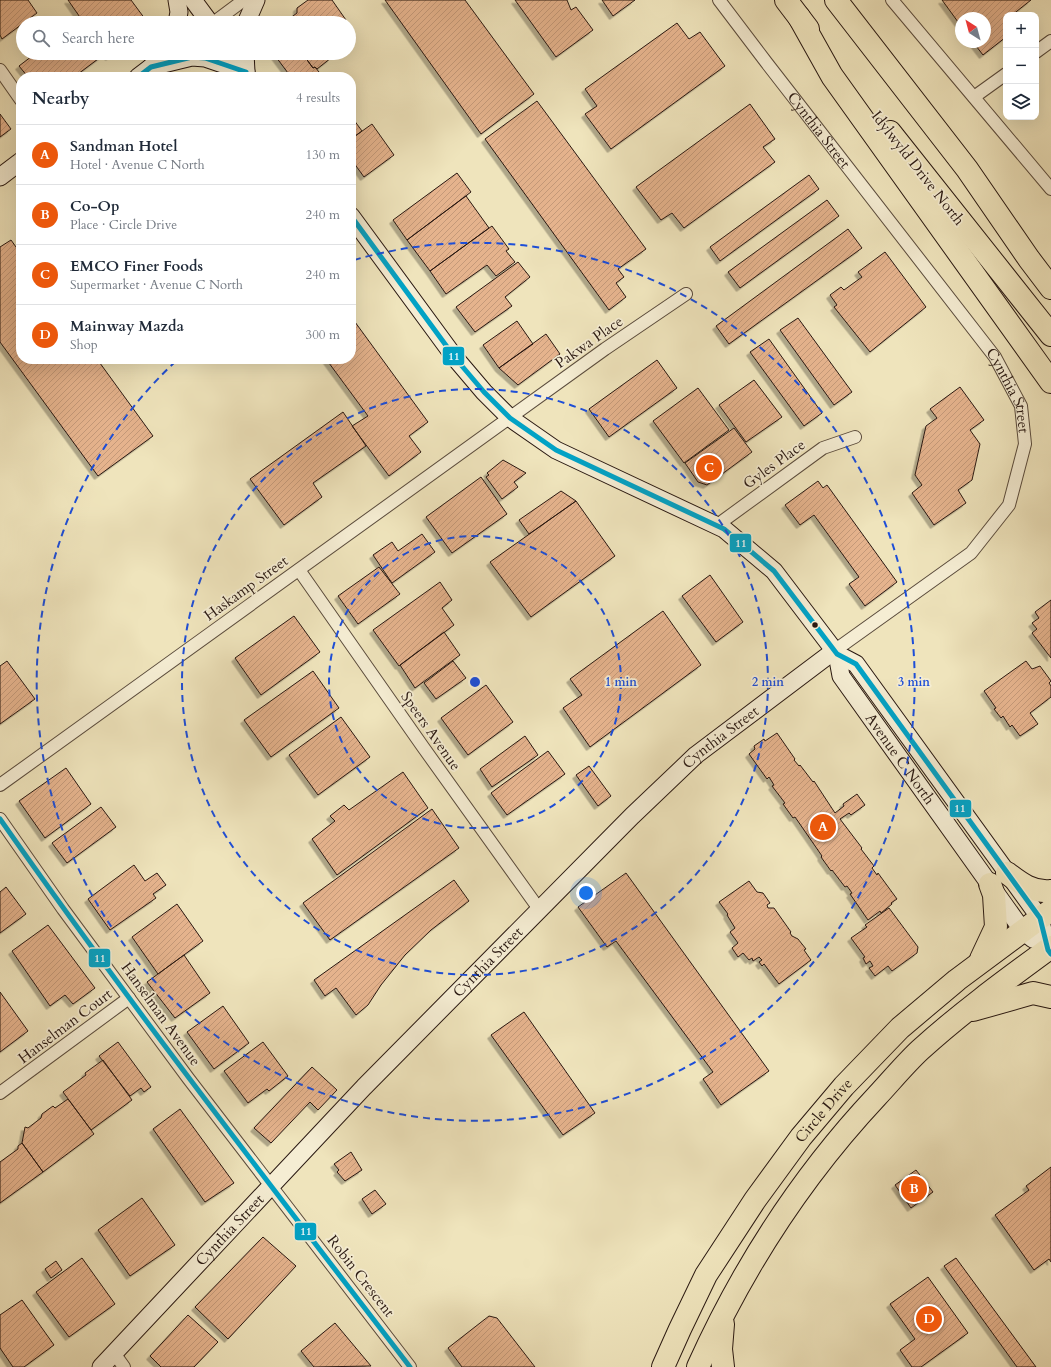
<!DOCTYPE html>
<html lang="en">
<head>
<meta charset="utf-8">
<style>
  body { margin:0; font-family:Cardo,serif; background:#f6f6f7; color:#1f2937 }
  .controls { position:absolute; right:12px; top:12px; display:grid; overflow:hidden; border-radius:8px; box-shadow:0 4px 16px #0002 }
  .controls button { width:36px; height:36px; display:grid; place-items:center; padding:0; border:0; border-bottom:1px solid #e0e1e3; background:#fff; color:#1f2937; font:20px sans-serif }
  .compass { position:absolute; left:955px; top:12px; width:36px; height:36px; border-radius:50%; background:#fff; box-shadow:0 4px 16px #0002; rotate:324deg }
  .you { position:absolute; left:586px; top:893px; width:14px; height:14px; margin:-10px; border:3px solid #fff; border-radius:50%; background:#1a73e8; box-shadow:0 0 0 6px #1a73e833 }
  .badge { display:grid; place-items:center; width:26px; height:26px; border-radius:50%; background:#ea580c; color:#fff; font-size:13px; font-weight:700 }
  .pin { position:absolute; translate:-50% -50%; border:2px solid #fff; box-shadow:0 1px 4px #0006 }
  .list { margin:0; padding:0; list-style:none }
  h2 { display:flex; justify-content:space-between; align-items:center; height:52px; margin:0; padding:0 16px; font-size:17px }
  h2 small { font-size:13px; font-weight:400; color:#747a83 }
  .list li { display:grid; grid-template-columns:26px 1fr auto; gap:12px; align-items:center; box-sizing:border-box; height:60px; padding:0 16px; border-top:1px solid #e0e1e3 }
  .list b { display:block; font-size:15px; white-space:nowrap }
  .list p { margin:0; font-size:13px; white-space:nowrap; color:#747a83 }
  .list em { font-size:13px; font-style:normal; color:#747a83 }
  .icon { flex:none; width:22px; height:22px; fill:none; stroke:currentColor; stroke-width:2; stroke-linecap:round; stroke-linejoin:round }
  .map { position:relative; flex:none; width:1051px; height:1367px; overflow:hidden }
  .search { position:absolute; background:#fff; box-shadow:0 4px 16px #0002; left:16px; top:16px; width:340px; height:44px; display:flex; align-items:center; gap:10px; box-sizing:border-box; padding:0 14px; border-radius:22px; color:#747a83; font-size:15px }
  .panel { position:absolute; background:#fff; box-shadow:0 4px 16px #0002; left:16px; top:72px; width:340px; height:292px; border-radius:16px }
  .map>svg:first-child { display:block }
  .building { fill:url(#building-hatch); stroke:#291811; filter:url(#shadow) }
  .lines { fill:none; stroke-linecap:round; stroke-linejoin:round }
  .street-casing { stroke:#5a4b3c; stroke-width:14 }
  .secondary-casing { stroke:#291811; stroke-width:19 }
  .highway-casing { stroke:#291811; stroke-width:24 }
  .street { stroke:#f5edd3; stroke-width:12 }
  .secondary { stroke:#f5edd3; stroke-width:17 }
  .highway { stroke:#efe4bc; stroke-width:22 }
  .bus-1-casing { stroke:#f5edd3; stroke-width:8 }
  .bus-1 { stroke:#02a2c5; stroke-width:5 }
  .ring { fill:none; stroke:#1d4ed8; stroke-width:2; stroke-dasharray:7 5 }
  .bus-dot { fill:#291811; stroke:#f5edd3; stroke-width:1.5 }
  .labels { text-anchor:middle; stroke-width:3.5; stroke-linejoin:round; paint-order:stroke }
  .street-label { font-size:15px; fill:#291811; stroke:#f5edd3 }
  .centre { fill:#1d4ed8; stroke:#f5edd3; stroke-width:2 }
  .ring-label { font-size:12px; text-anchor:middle; font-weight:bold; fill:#1d4ed8; stroke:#f5edd3; stroke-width:3.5; stroke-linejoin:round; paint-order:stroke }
  .line-badge { stroke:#f5edd3; stroke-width:1.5 }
  .badge-label { font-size:11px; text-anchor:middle; font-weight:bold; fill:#fff }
</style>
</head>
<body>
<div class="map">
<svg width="1051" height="1367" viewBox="0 0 1051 1367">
  <defs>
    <pattern id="building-hatch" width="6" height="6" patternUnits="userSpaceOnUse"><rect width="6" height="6" fill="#e5b38d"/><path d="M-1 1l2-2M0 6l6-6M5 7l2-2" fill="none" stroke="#c49979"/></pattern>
    <filter id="shadow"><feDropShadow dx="-3.5" dy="3.5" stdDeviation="0" flood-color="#0004"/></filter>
  </defs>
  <rect width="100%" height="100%" fill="#efe4bc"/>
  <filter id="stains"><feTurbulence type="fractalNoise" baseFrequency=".005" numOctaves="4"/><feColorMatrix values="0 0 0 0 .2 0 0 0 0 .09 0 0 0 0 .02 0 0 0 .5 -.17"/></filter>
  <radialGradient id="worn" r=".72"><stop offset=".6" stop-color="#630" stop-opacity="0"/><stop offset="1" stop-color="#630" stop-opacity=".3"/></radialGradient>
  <path class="building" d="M 0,0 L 28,0 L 37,13 L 2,39 L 0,35 Z
    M 68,0 L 131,0 L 148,23 L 84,23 Z
    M 308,0 L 332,0 L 346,20 L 342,23 L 286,23 L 285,22 L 297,13 L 297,8 Z
    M 385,0 L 465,0 L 534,94 L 481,134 Z
    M 515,0 L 567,0 L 571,10 L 576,7 L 593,30 L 556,57 Z
    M 602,0 L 635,0 L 613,16 Z
    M 942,0 L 1031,0 L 1012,15 L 1006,15 L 1006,37 L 983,55 L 973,42 L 985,42 L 985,18 L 961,18 L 961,26 Z
    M 677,23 L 689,39 L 700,32 L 725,66 L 611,149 L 585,114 L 597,106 L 585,89 Z
    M 36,53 L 106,53 L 74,77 L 28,77 L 19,66 Z
    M 106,53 L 115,53 L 109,57 Z
    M 273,53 L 302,53 L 313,68 L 315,67 L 323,77 L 291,77 Z
    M 302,53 L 327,53 L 331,58 L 317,69 L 315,67 L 313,68 Z
    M 537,101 L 646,249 L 618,269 L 624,277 L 616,283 L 626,297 L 609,310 L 485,139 Z
    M 750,104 L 775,139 L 763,147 L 775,162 L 684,228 L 672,213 L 661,220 L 636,187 Z
    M 0,114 L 11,129 L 0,137 Z
    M 351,116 L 362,131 L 351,139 Z
    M 372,124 L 394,155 L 364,177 L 351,159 L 351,139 Z
    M 457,173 L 471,192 L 407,240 L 393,220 Z
    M 809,175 L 819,189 L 720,261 L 710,247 Z
    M 466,196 L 489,228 L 430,271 L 407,240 Z
    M 827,200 L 839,216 L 740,288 L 728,272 Z
    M 492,226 L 509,249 L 506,251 L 515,262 L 496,276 L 487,265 L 446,294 L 430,271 Z
    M 848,229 L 862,248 L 729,344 L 716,326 Z
    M 11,240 L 21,254 L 21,359 L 97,359 L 153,436 L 98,476 L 0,342 L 0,247 Z
    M 885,252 L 926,307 L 870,352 L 834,307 L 837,305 L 830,295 L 841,287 L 844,290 L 862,277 L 858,272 Z
    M 518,262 L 530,277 L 505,297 L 512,306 L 475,332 L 456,307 Z
    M 798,318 L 852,392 L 834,405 L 780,330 Z
    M 517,321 L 533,344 L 499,368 L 483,345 Z
    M 355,322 L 428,422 L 409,436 L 421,452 L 389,476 L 352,426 L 368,416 L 326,359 L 351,359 L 351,324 Z
    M 546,334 L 560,354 L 518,385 L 499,368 Z
    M 769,339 L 822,413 L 804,426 L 750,352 Z
    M 657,360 L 677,388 L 609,437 L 589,409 Z
    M 754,380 L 782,417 L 746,442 L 719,405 Z
    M 960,387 L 984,420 L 970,430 L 980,444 L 972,480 L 958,490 L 966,503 L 934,525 L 912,493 L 922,485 L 915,475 L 926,426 L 937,418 L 930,409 Z
    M 698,388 L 729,430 L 684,463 L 653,421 Z
    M 343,412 L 366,446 L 313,483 L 322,497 L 284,525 L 250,479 Z
    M 734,428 L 752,452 L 707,485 L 698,482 L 685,463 Z
    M 503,460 L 526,473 L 514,482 L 518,487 L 502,499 L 486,477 L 489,475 L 487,473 Z
    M 481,477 L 507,514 L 452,553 L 426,517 Z
    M 818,481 L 823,488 L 827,485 L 897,582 L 865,606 L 849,584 L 859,577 L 814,515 L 800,525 L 785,505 Z
    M 561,491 L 576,501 L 529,534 L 519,520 Z
    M 576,501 L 615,556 L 531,617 L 490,562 Z
    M 422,534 L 435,552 L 392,583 L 373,555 L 392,542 L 398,551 Z
    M 379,567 L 400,594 L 358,624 L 338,596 Z
    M 710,575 L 743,622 L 716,642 L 682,596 Z
    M 440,582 L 452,600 L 442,608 L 454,625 L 399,666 L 373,630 Z
    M 1051,600 L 1051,658 L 1032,633 L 1037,629 L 1032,623 L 1039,618 L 1035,612 Z
    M 663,611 L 701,665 L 590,747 L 563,708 L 582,695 L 570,679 Z
    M 294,616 L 320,652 L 261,695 L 235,658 Z
    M 444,632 L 460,655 L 415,688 L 400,665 Z
    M 7,661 L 35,699 L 0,724 L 0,666 Z
    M 453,661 L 466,678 L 436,699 L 424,683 Z
    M 1026,661 L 1032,669 L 1040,666 L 1051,681 L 1049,683 L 1051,686 L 1051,697 L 1030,713 L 1038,724 L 1020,736 L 1012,725 L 1010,727 L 1003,716 L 1001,718 L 994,709 L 996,708 L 984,691 Z
    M 313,671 L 339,708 L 271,757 L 244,720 Z
    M 486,685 L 513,722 L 468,755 L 441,718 Z
    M 341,717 L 370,757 L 318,795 L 289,755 Z
    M 777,733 L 795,759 L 794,760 L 799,766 L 800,765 L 813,782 L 814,781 L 835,813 L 844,806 L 843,804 L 857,794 L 865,805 L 851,815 L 849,813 L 840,819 L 862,848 L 861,849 L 874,866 L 872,868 L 877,875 L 878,873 L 897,899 L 891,903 L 892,904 L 881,913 L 880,911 L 868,920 L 850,894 L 852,893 L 847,886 L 845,887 L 832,870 L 831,871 L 821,857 L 822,856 L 795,817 L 793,818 L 783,804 L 785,803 L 772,786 L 774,785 L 769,777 L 767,779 L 749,754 L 755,749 L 754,746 L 764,739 L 765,741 Z
    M 525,736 L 538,755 L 492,787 L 480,769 Z
    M 548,751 L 565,774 L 507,815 L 491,793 Z
    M 589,766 L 611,796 L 598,806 L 576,775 Z
    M 66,768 L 91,804 L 45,838 L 19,801 Z
    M 403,772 L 428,808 L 337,875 L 312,839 L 335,821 L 330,816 L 344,805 L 349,810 Z
    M 101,807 L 116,827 L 67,863 L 52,843 Z
    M 432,809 L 459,848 L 330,940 L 303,903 Z
    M 134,865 L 145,881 L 157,873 L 166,885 L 153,894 L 156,898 L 110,930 L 88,899 Z
    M 626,873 L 769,1071 L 721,1105 L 703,1079 L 713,1072 L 616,941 L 607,947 L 578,907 Z
    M 454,880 L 469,901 L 431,930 L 405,955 L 381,985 L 368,1005 L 356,1015 L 336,988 L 325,996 L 314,980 Z
    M 749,881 L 757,892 L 763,893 L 770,903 L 767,905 L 768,908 L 774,908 L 791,932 L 790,933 L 792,936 L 798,939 L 806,949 L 804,950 L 811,960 L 779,984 L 764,964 L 762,966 L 759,962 L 762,960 L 759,957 L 753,961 L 752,958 L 749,960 L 743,953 L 738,957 L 732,948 L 738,943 L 730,932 L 735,928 L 727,915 L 728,914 L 719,902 Z
    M 6,887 L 26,914 L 0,933 L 0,892 Z
    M 177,904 L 203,941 L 158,974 L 132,937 Z
    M 889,908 L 918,947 L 917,953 L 892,971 L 888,966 L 875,976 L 869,968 L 873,966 L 870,961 L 866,964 L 863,958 L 865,957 L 851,938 L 867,927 L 865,925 Z
    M 48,925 L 95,988 L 73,1004 L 65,995 L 50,1006 L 12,951 Z
    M 184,955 L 210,993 L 175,1018 L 147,982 Z
    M 0,992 L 28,1031 L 0,1052 Z
    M 223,1006 L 249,1043 L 214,1069 L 187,1032 Z
    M 524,1012 L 595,1113 L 563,1135 L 491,1035 Z
    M 118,1042 L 151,1087 L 144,1092 L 141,1088 L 130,1096 L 99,1056 Z
    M 263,1042 L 288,1076 L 269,1091 L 267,1089 L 248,1103 L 224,1071 Z
    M 103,1060 L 132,1100 L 91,1130 L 63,1092 L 86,1075 L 85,1073 Z
    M 312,1067 L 337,1090 L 318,1110 L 310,1102 L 271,1143 L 254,1128 Z
    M 68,1099 L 94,1134 L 43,1172 L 22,1143 L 25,1127 L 28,1128 L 41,1118 L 42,1114 L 53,1106 L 55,1108 Z
    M 180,1109 L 234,1183 L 205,1202 L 153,1129 Z
    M 22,1143 L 43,1172 L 0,1203 L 0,1162 L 18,1149 L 18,1146 Z
    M 351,1152 L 362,1170 L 345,1181 L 337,1172 L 339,1170 L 334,1164 Z
    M 1051,1167 L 1051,1262 L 1049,1259 L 1034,1270 L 995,1215 L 1029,1190 L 1026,1186 Z
    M 916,1170 L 933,1192 L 911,1208 L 895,1185 Z
    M 375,1190 L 386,1204 L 372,1214 L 362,1199 Z
    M 142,1198 L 175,1245 L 130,1276 L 98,1230 Z
    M 263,1237 L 296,1266 L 228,1339 L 195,1307 Z
    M 82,1258 L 115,1304 L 69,1337 L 36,1292 Z
    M 956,1258 L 1036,1367 L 1017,1367 L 944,1266 Z
    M 56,1261 L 62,1270 L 51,1278 L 45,1269 Z
    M 928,1277 L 968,1333 L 921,1367 L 912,1367 L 900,1350 L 915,1339 L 890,1304 Z
    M 22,1300 L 54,1345 L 24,1367 L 13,1367 L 0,1348 L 0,1315 Z
    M 188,1315 L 218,1342 L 194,1367 L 161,1367 L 150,1356 Z
    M 489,1316 L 497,1318 L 535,1367 L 462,1367 L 448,1348 Z
    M 335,1323 L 371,1366 L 314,1367 L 301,1351 Z"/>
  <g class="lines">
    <g class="street-casing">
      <g id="street">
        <path id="s1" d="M 719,0 L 766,62 L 995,357 L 1021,406 L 1025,444 L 1009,505 L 971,553 L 834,651"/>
        <path d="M 892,0 L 1051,189"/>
        <path d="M 213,23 L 244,0"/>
        <path d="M 1036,52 L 1051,41"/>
        <path d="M 0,70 L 21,100"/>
        <path d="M 974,97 L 1006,74"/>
        <path d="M 716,526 L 823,448 L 855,437"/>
        <path d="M 299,570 L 423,747 L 539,909"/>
        <path d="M 0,785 L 605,349 L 686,294"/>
        <path d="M 0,819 L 63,909 L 188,1078 L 410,1367"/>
        <path d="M 0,1093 L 129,998"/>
        <path d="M 114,1353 L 124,1367"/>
      </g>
    </g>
    <g class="secondary-casing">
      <g id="secondary">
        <path d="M 193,0 L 210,23"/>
        <path d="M 177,23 L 179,12 L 177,0"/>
        <path d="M 246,23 L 256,0"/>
        <path d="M 245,53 L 246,72"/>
        <path d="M 151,67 L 192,57 L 205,58 L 246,72"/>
        <path d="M 138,77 L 159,61"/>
        <path d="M 0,177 L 21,161"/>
        <path d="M 351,216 L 456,359 L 484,392 L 510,418 L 556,450 L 724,529 L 774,571 L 837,654 L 856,664 L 1040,918 L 1048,950"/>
        <path id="s2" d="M 837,654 L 841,676 L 1023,931 L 1033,939"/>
        <path id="s3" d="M 101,1367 L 364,1087 L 632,816 L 696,755 L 834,651"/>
      </g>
    </g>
    <g class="highway-casing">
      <g id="highway">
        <path d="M 786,0 L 808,29"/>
        <path d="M 836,0 L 967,169 L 1029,259 L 1051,288"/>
        <path d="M 799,17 L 832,76 L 1051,382"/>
        <path d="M 890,132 L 1051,335"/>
        <path d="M 1007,873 C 1020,883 1033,893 1051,891"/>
        <path d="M 981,959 L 996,927 L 994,895 L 990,884"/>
        <path d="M 973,1010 L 1033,993 L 1051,997"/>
        <path d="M 723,1324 L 721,1349 L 723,1367"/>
        <path id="s4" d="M 663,1367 L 680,1329 L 706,1275 L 755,1200 L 801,1137 L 844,1086 L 900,1028 L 957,980 L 1051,910"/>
        <path d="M 698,1367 C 743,1267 802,1176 877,1096 C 891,1081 905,1064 920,1050 C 962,1012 1006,980 1051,947"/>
      </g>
    </g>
    <use href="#street" class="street"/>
    <use href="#secondary" class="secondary"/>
    <use href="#highway" class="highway"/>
    <g class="bus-1-casing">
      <path id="bus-1" d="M 138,77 L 151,67 L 192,57 L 205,58 L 246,72
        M 351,216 L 456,359 L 484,392 L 510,418 L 556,450 L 724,529 L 774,571 L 837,654 L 856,664 L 1040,918 L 1048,950 L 1051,954
        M 0,819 C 131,1006 271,1186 410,1367"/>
    </g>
    <use href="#bus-1" class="bus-1"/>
  </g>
  <g class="ring">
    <circle cx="475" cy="682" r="146"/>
    <circle cx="475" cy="682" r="293"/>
    <path d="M354 260A439 439 0 1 1 176 361"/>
  </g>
  <circle class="bus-dot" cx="815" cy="625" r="3.5"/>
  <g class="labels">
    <g class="street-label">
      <text dy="5" stroke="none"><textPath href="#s1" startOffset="164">Cynthia Street</textPath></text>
      <text transform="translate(918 168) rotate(52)" y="5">Idylwyld Drive North</text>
      <text transform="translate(589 342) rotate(-35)" y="5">Pakwa Place</text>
      <text dy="5" stroke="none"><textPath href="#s1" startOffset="488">Cynthia Street</textPath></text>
      <text transform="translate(774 464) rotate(-36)" y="5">Gyles Place</text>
      <text transform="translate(246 588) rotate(-36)" y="5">Haskamp Street</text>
      <text transform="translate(431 731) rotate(55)" y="5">Speers Avenue</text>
      <text dy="5" stroke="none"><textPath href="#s3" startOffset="884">Cynthia Street</textPath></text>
      <text dy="5" stroke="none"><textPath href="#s2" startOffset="124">Avenue C North</textPath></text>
      <text dy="5" stroke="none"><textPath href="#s3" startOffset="560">Cynthia Street</textPath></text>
      <text transform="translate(161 1014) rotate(54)" y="5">Hanselman Avenue</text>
      <text transform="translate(65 1026) rotate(-37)" y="5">Hanselman Court</text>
      <text dy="5" stroke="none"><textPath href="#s4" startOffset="304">Circle Drive</textPath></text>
      <text dy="5" stroke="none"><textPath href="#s3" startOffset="188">Cynthia Street</textPath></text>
      <text transform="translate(361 1276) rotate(52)" y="5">Robin Crescent</text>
    </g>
  </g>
  <circle cx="475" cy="682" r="6" class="centre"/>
  <g class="ring-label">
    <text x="621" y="686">1 min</text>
    <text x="768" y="686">2 min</text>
    <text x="914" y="686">3 min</text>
  </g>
  <g class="line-badge">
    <rect x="442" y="346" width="23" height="20" rx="4" fill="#02a2c5"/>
    <rect x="729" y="533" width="23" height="20" rx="4" fill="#02a2c5"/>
    <rect x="949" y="799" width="23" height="19" rx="4" fill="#02a2c5"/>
    <rect x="88" y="948" width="23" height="20" rx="4" fill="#02a2c5"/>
    <rect x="294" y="1222" width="23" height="19" rx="4" fill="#02a2c5"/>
  </g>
  <g class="badge-label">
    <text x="454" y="360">11</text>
    <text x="741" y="547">11</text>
    <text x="960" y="812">11</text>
    <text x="100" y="962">11</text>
    <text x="306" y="1235">11</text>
  </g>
  <rect width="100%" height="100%" filter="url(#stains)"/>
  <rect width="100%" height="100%" fill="url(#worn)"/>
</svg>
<div class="controls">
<button>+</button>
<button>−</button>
<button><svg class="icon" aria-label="layers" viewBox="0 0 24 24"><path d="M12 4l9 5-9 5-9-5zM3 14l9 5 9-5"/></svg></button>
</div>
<svg class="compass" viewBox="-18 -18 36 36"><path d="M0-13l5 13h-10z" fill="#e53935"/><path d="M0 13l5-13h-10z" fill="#747a83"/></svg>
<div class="you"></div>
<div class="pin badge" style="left:823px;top:827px">A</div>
<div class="pin badge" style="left:914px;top:1189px">B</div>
<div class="pin badge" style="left:709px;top:468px">C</div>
<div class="pin badge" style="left:929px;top:1319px">D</div>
<div class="search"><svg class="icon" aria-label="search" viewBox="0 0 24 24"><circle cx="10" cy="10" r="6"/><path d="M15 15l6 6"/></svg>Search here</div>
<section class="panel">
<h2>Nearby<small>4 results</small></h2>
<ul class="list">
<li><span class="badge">A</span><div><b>Sandman Hotel</b><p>Hotel · Avenue C North</p></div><em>130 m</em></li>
<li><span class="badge">B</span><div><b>Co-Op</b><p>Place · Circle Drive</p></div><em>240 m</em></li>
<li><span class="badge">C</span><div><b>EMCO Finer Foods</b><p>Supermarket · Avenue C North</p></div><em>240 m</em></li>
<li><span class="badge">D</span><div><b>Mainway Mazda</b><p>Shop</p></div><em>300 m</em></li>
</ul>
</section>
</div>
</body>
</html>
